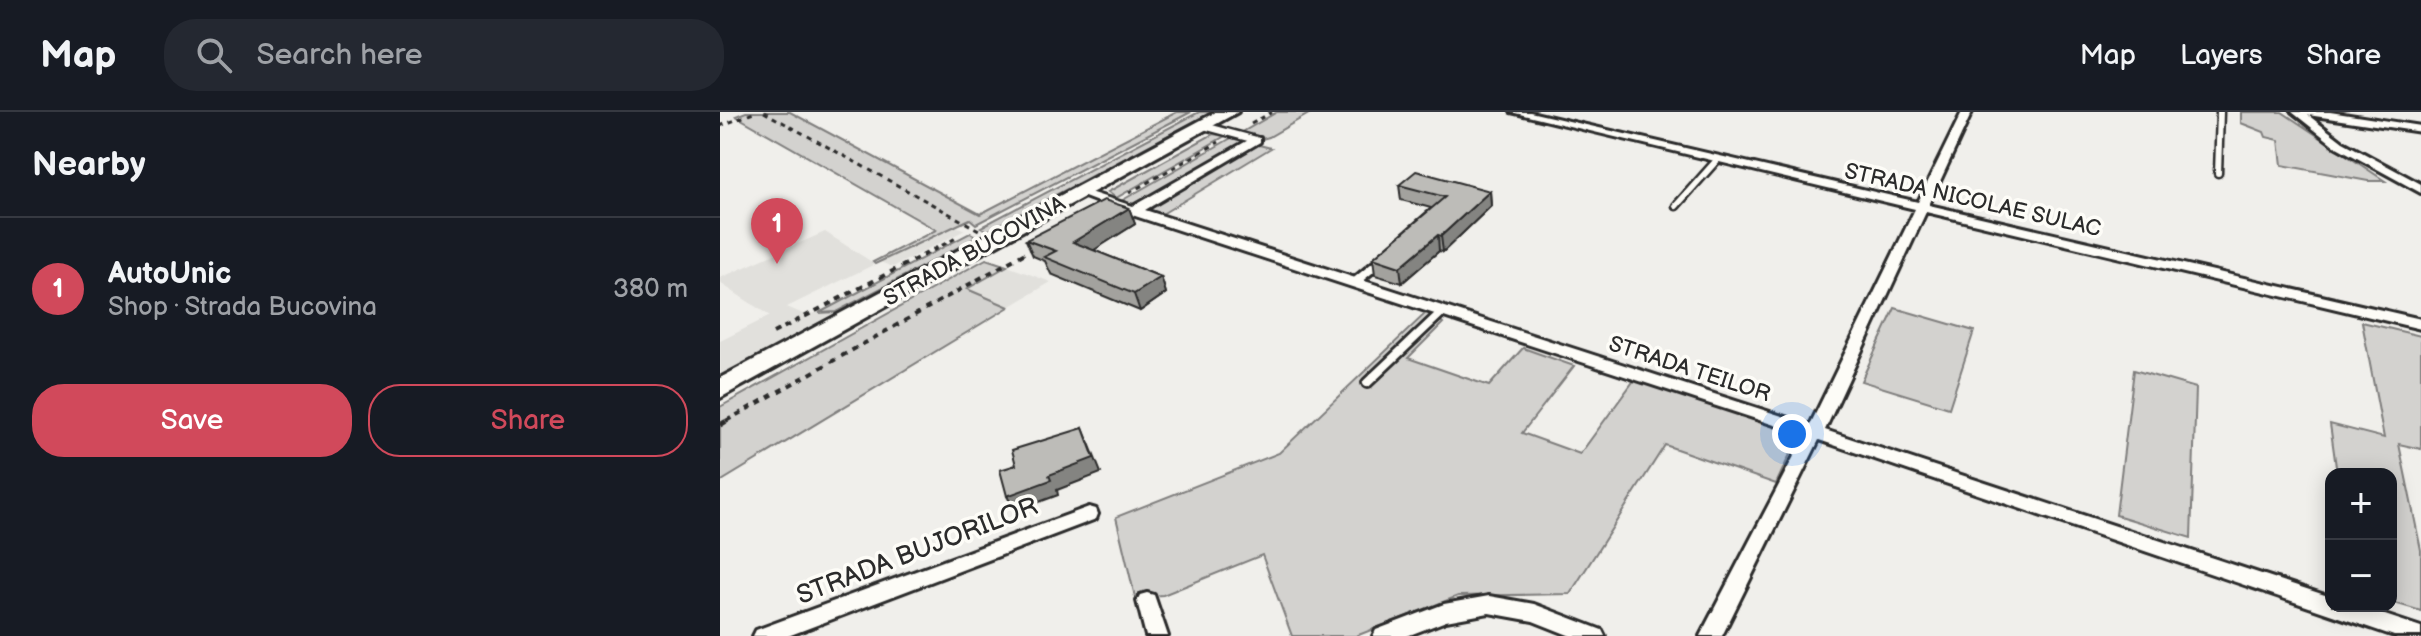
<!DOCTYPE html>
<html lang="en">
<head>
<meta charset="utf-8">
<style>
  body { margin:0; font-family:"Balsamiq Sans",sans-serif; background:#242831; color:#f1f3f6 }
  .controls { position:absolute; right:24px; bottom:24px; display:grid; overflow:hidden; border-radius:16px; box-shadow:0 4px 20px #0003 }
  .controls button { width:72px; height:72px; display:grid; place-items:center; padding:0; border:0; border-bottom:2px solid #363941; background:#171b24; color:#f1f3f6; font:40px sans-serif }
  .you { position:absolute; left:1072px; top:322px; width:28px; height:28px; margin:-20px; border:6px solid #fff; border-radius:50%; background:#1a73e8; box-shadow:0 0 0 12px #1a73e833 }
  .badge { display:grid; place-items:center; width:52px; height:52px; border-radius:50%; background:#d1495b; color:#fff; font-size:26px; font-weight:700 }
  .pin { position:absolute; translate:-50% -66px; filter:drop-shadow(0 2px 4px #0008) }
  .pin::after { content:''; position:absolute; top:42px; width:28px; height:24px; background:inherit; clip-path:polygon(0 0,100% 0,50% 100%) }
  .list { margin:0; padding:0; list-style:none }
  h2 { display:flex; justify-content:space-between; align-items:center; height:104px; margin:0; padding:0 32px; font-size:34px }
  h2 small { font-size:26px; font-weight:400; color:#9ea1a6 }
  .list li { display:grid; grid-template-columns:52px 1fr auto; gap:24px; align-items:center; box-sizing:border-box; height:144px; padding:0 32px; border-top:2px solid #363941 }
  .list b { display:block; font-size:30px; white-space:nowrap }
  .list p { margin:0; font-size:26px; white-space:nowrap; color:#9ea1a6 }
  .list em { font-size:26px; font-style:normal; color:#9ea1a6 }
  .actions { display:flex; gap:16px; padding:24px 32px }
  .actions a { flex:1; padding:18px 0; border:2px solid #d1495b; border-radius:32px; text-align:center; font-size:28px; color:#d1495b }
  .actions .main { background:#d1495b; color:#fff }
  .icon { flex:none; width:44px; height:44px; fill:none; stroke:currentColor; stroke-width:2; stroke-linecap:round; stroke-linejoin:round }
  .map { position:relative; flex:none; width:1701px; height:524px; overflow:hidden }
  header { display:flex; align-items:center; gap:48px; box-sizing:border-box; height:112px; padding:0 40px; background:#171b24; border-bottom:2px solid #363941 }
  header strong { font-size:38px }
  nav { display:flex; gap:44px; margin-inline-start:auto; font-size:28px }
  .search { width:560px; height:72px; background:#242831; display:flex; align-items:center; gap:20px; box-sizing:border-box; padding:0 28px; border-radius:32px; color:#9ea1a6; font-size:30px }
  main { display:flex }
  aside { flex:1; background:#171b24 }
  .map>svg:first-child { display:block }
  .built { fill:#e1e0dc }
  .green { fill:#d3d2cf; stroke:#7f7e7d; stroke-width:2 }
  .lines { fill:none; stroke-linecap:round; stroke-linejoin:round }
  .service-far1-casing { stroke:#2b2b2b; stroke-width:11 }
  .service-casing { stroke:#2b2b2b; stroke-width:14 }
  .minor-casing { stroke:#2b2b2b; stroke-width:6 }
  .primary-casing { stroke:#2b2b2b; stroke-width:6 }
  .path-far2 { stroke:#2b2b2b; stroke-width:3; stroke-dasharray:5 5; stroke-linecap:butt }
  .path-far1 { stroke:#2b2b2b; stroke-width:4; stroke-dasharray:6 6; stroke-linecap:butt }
  .path { stroke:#2b2b2b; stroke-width:5; stroke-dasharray:7 7; stroke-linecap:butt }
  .service-far1 { stroke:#fdfcf7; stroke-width:6 }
  .service { stroke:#fdfcf7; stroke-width:8 }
  .minor { fill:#fdfcf7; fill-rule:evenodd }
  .primary { fill:#fdfcf7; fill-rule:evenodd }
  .wall { fill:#a3a29e; stroke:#2b2b2b; stroke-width:2 }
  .shaded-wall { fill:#848481; stroke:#2b2b2b; stroke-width:2 }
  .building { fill:#bdbcb8; stroke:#2b2b2b; stroke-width:2 }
  .labels { text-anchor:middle; stroke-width:7; stroke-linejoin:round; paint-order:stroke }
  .street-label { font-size:22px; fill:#2b2b2b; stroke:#fdfcf7 }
  .near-street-label { font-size:26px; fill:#2b2b2b; stroke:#fdfcf7 }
</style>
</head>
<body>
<header>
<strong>Map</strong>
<div class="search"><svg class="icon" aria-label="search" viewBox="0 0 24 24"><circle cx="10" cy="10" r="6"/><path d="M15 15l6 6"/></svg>Search here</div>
<nav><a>Map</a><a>Layers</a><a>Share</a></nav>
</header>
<main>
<aside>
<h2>Nearby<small></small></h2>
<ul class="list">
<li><span class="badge">1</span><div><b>AutoUnic</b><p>Shop · Strada Bucovina</p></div><em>380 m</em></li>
</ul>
<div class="actions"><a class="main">Save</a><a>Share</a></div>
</aside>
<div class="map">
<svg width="1701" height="524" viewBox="0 0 1701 524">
  <rect width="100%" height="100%" fill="#f0efeb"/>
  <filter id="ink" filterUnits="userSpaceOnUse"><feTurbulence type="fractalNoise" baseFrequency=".0125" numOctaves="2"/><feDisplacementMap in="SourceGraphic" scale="16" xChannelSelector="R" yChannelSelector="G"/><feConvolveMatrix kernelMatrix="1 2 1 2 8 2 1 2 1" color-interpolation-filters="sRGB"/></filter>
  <g filter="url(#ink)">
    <path class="built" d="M 236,114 L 245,118 L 173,155 L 160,150 Z
      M 105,120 L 155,152 L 67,195 L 83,202 L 116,200 L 0,263 L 0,229 L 50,204 L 0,171 L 0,166 Z
      M 287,154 L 331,170 L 289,195 L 246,177 Z"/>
    <path class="green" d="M 26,0 L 70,0 L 260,102 L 457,0 L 471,0 L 256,112 L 250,107 L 155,152 L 153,150 L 216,118 L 16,4 Z
      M 479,0 L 492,0 L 268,119 L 261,115 Z
      M 557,0 L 592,0 L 549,25 L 542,27 L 521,21 Z
      M 1521,0 L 1562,0 L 1665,69 L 1648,69 L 1562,53 L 1559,28 L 1546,25 L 1544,20 L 1521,11 Z
      M 493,22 L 505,24 L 396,86 L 388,80 Z
      M 513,25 L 528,30 L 418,93 L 401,89 Z
      M 535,32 L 551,36 L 442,102 L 425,97 Z
      M 250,121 L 258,125 L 116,200 L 99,201 Z
      M 266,147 L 287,154 L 247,177 L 289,195 L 0,370 L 0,295 Z
      M 1175,196 L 1254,219 L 1229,296 L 1141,269 Z
      M 709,198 L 723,211 L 688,246 L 769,274 L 803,236 L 854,254 L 802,321 L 860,342 L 915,267 L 1050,311 L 1067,323 L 1073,336 L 1056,372 L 945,333 L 850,482 L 738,484 L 636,524 L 572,524 L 542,443 L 443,483 L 415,485 L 396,405 L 559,341 Z
      M 1642,210 L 1701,224 L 1701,337 L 1679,332 L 1701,438 L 1701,499 L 1671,490 L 1671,362 L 1617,362 L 1610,312 L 1664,326 Z
      M 1414,258 L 1476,276 L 1471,426 L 1396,403 Z"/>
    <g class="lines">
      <g class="service-far1-casing">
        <path id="service-far1" d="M 484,14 L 536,28
          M 1498,61 L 1500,0
          M 956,94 L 997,48"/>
      </g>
      <g class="service-casing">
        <path id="service" d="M 635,170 L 662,148
          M 647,271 L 723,199"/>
      </g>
      <g class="minor-casing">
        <path id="minor" d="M 791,0 L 810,0 L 1198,90 L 1242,0 L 1252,0 L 1209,93 L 1701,207 L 1701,217 L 1206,100 L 1105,318 L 1611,485 L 1611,494 L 1638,494 L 1701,515 L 1701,524 L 1674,524 L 1099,328 L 1002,524 L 980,524 L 1085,323 L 409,102 L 354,81 L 360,77 L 413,94 L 532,26 L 540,26 L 540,30 L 425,98 L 1090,313 L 1195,97 Z
          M 1572,0 L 1610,0 L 1701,14 L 1701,20 L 1588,3 L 1623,30 L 1701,72 L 1701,81 L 1615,34 Z
          M 369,395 L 376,397 L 378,402 L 376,407 L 68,524 L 33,524 L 36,518 Z
          M 427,481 L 434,483 L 448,524 L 426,524 L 417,489 L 420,483 Z
          M 769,484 L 814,492 L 882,518 L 885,524 L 851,524 L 813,509 L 769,501 L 726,509 L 687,524 L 653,524 L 656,518 L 724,492 Z"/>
      </g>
      <g class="primary-casing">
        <path id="primary" d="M 496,0 L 518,0 L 0,286 L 0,266 Z"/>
      </g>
      <path class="path-far2" d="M 44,0 L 259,118
        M 531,12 L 552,0
        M 0,14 L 36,0
        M 409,81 L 499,30
        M 213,138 L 236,126
        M 310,138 L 315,135"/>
      <path class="path-far1" d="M 53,221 L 217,136
        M 6,309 L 314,136"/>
      <path class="path" d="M 0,313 L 10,307"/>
      <use href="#service-far1" class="service-far1"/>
      <use href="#service" class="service"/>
      <use href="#minor" class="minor"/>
      <use href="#primary" class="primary"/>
    </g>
    <path class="wall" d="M 679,73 L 770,79 L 771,94 L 723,140 L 719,139 L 682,171 L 655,163 L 653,146 L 711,96 L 681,88 Z
      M 409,96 L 415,112 L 373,138 L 441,165 L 446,181 L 420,199 L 331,162 L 325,149 L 313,144 L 306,128 Z"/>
    <path class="shaded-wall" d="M 770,79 L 771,94 L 723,140 L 721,124 Z
      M 409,96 L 415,112 L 360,147 L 353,130 Z
      M 718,123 L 719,139 L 682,171 L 680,155 Z
      M 441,165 L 446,181 L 420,199 L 414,182 Z
      M 363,316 L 381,361 L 337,378 L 338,383 L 295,399 L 287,384 L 329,363 Z"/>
    <path class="building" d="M 696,59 L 770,79 L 721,124 L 718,123 L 680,155 L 653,146 L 725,85 L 679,73 Z
      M 384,88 L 409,96 L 353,130 L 441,165 L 414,182 L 324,145 L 336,139 L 306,128 Z
      M 363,316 L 374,346 L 329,363 L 331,368 L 287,384 L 280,358 L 296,353 L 292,338 Z"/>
  </g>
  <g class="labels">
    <g class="street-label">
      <text transform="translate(1253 87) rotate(13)" y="8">STRADA NICOLAE SULAC</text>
      <text transform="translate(254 138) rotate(-29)" y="8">STRADA BUCOVINA</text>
      <text transform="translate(970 256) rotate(18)" y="8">STRADA TEILOR</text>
    </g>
    <g class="near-street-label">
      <text transform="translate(197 438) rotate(-21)" y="9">STRADA BUJORILOR</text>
    </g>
  </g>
</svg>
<div class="controls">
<button>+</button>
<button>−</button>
</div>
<div class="you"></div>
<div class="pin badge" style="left:57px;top:152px">1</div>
</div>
</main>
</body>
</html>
